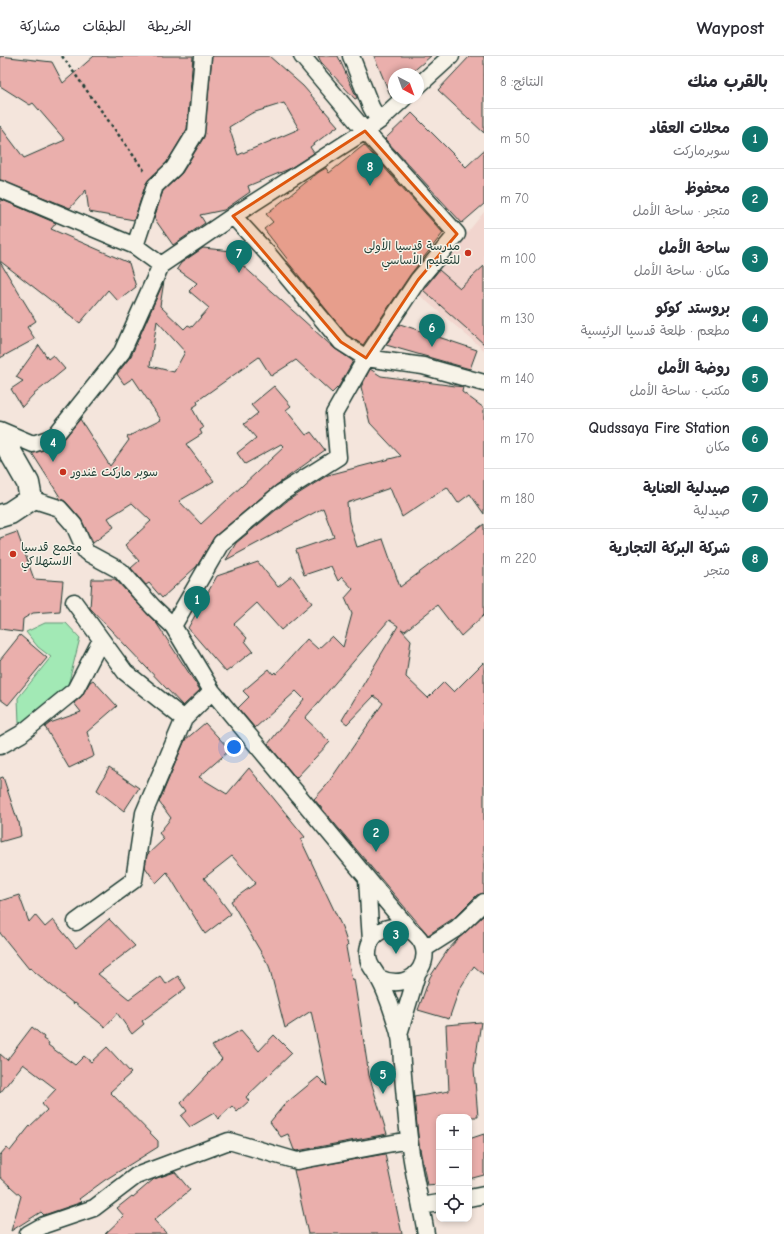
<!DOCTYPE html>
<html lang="ar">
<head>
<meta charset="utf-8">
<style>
  body { margin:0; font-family:"Comic Neue","Playpen Sans Arabic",sans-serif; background:#f2f2f3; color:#2b2b33; direction:rtl }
  .controls { position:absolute; right:12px; bottom:12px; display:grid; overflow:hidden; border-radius:8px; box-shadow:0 2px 6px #0003 }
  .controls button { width:36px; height:36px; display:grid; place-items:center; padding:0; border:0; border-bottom:1px solid #e1e1e2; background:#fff; color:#2b2b33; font:20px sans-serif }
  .compass { position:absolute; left:388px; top:12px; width:36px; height:36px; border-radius:50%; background:#fff; box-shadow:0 2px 6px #0003; rotate:139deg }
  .you { position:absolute; left:234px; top:691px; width:14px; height:14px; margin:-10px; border:3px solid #fff; border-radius:50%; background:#1a73e8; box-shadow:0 0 0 6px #1a73e833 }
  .badge { display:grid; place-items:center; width:26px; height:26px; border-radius:50%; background:#0f766e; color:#fff; font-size:13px; font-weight:700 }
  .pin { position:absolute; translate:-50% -33px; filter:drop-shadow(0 1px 2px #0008) }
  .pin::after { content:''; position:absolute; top:21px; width:14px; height:12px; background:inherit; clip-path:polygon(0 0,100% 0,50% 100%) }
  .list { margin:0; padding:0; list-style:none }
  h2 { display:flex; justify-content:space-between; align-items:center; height:52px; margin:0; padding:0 16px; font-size:17px }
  h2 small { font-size:13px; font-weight:400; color:#7c7c81 }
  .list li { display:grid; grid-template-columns:26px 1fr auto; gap:12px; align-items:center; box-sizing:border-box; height:60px; padding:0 16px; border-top:1px solid #e1e1e2 }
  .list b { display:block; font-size:15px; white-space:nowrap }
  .list p { margin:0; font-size:13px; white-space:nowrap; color:#7c7c81 }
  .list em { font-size:13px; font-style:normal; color:#7c7c81 }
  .icon { flex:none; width:22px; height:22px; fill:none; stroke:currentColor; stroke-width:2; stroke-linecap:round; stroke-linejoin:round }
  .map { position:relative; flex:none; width:484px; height:1178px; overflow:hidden; direction:ltr }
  header { display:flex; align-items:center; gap:24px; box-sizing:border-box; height:56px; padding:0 20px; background:#fff; border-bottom:1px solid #e1e1e2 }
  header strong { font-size:19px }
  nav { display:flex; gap:22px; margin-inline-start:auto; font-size:14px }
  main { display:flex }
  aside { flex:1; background:#fff }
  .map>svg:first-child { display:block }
  .built { fill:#f1d5ce }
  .green { fill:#a2e9b5; stroke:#609374 }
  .building { fill:#eaafac; stroke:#1f3d34; fill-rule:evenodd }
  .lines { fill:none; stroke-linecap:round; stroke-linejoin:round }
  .street-casing { stroke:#1f3d34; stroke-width:19 }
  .secondary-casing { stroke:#1f3d34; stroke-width:25 }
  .path { stroke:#1f3d34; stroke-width:2.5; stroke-dasharray:3 3; stroke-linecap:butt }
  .street { stroke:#f7f3e8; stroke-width:16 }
  .secondary { stroke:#f7f3e8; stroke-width:22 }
  .marked { fill:#de580e; fill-opacity:0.2; stroke:#de580e; stroke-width:3; stroke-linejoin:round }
  .poi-dot { fill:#c8321e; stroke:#f7f3e8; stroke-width:1.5 }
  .labels { text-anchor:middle; stroke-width:3; stroke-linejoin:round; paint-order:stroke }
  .poi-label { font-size:12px; fill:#1f3d34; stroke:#f7f3e8; text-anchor:start }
</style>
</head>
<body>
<header>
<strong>Waypost</strong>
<nav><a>الخريطة</a><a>الطبقات</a><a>مشاركة</a></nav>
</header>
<main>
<aside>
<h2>بالقرب منك<small>النتائج: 8</small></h2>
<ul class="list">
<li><span class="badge">1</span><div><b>محلات العقاد</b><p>سوبرماركت</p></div><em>50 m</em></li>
<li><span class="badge">2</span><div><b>محفوظ</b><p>متجر · ساحة الأمل</p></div><em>70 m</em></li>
<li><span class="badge">3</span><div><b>ساحة الأمل</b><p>مكان · ساحة الأمل</p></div><em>100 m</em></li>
<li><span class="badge">4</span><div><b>بروستد كوكو</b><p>مطعم · طلعة قدسيا الرئيسية</p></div><em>130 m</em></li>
<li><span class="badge">5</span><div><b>روضة الأمل</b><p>مكتب · ساحة الأمل</p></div><em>140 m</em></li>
<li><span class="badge">6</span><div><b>Qudssaya Fire Station</b><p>مكان</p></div><em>170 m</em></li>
<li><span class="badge">7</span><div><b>صيدلية العناية</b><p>صيدلية</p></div><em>180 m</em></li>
<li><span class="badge">8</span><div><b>شركة البركة التجارية</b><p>متجر</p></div><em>220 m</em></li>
</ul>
</aside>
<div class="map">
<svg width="484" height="1178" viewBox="0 0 484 1178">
  <rect width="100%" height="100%" fill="#f4e5dc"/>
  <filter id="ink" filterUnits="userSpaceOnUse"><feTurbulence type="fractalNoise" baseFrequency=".025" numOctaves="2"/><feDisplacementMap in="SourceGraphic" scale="8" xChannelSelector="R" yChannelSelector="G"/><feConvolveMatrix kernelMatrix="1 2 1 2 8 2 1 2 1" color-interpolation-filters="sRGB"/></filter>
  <g filter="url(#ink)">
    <path class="built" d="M 484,156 L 484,294 L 418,238 Z"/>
    <path class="green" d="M 45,567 L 66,567 L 80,582 L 65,641 L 36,661 L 19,667 L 18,642 L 51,601 L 38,591 L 26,576 Z"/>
    <path class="building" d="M 0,0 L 52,6 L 63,27 L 94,0 L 193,0 L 187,73 L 167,106 L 146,127 L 134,164 L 89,156 L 86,134 L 70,152 L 0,124 L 0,70 L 24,102 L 65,84 L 33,47 L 30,49 L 0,30 Z
      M 212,0 L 269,0 L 303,30 L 338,70 L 310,91 L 314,97 L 289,113 L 248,130 L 250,136 L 224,154 L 200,159 L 205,167 L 173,189 L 154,162 L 163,135 L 182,117 L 204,81 ZM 284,47 L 299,73 L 238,99 L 229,71 L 252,57 Z
      M 318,0 L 338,0 L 357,42 L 355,43 L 321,6 Z
      M 374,0 L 431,0 L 410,18 L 394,18 L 394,38 L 391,41 Z
      M 470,0 L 484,0 L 484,77 L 438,34 Z
      M 412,57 L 466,111 L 484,94 L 484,148 L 462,167 L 385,83 Z
      M 364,89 L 443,177 L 410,219 L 363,289 L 347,279 L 287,205 L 288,204 L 264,173 L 273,166 L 266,158 L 319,116 L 326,112 L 329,117 Z
      M 0,143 L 56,167 L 51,173 L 129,207 L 136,231 L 118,245 L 108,234 L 80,267 L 0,205 Z
      M 203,192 L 232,195 L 243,207 L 241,208 L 334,292 L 353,305 L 339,330 L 332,337 L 296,304 L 271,320 L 259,301 L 197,345 L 198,348 L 192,352 L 203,372 L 200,374 L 202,378 L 186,388 L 214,425 L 179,445 L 201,468 L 284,391 L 281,388 L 245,408 L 237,397 L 256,382 L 244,368 L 258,357 L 251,349 L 274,330 L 291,350 L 286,354 L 306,379 L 311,376 L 325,394 L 275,430 L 215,480 L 197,510 L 162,542 L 149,527 L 146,529 L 131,512 L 139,505 L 125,489 L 151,465 L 132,447 L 108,462 L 114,471 L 93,487 L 81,463 L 66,446 L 58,442 L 60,441 L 32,397 L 61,387 L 80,363 L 110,410 L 129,384 L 127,381 L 161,364 L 133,322 L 124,328 L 117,318 L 131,300 L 164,225 L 160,250 L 184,273 L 188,269 L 192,271 L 209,252 L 189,235 L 197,227 L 177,213 L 181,207 ZM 157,265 L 185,296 L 174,316 L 150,310 Z
      M 0,206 L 36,265 L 27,271 L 35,283 L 0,302 Z
      M 484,210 L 484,288 L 423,234 L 439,214 L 460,232 Z
      M 400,268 L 477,294 L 470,313 L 386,289 Z
      M 39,289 L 48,303 L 53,299 L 65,313 L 33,339 L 22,351 L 11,333 L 23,325 L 16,321 Z
      M 370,313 L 381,320 L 463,331 L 462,336 L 484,352 L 484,458 L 470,438 L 458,447 L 447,431 L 402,461 L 390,432 L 347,447 L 349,465 L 357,491 L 383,483 L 400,531 L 484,468 L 484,559 L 461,580 L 437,549 L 405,575 L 401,573 L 411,584 L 406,621 L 428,642 L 444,626 L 454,636 L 484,606 L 484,837 L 477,839 L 454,862 L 428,879 L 314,743 L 326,730 L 383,647 L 374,640 L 347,668 L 342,664 L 398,570 L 389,564 L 305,662 L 330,686 L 296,722 L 268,688 L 304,643 L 296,635 L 255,672 L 238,652 L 249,641 L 243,635 L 269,613 L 273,618 L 275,616 L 276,618 L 307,583 L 318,593 L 332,580 L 343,591 L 352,558 L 345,542 L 353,533 L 342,521 L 338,525 L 331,510 L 304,519 L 296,494 L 334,481 L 323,452 L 226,504 L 236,487 L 287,445 L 328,419 L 401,400 L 370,367 L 361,331 Z
      M 17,476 L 34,523 L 63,525 L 60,555 L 33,557 L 23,563 L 22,576 L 0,573 L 0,482 Z
      M 258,506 L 278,531 L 292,520 L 312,547 L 281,574 L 257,547 L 234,568 L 247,582 L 245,585 L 253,595 L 226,616 L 188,572 L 217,520 Z
      M 92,523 L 115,523 L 157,568 L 200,634 L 183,650 L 90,552 Z
      M 20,579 L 47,602 L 8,649 L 0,643 L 0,604 Z
      M 93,624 L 117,650 L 87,676 L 94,700 L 69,712 L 45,671 L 50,667 L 81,656 L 74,647 L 81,641 L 90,626 Z
      M 205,667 L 230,694 L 199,721 L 227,738 L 249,712 L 305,781 L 301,784 L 342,871 L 348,889 L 346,891 L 352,924 L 354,923 L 369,1019 L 387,1078 L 297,1095 L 294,1094 L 288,1078 L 281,1081 L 270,1066 L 284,1049 L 318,1021 L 327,1030 L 311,955 L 285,972 L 269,910 L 231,845 L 256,827 L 232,800 L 204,822 L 231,858 L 205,878 L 167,816 L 156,827 L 145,811 L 147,799 L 164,783 L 159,777 L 171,762 L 159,746 L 185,684 Z
      M 109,712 L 139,732 L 124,755 L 97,734 Z
      M 3,721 L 18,766 L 19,766 L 21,780 L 0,786 L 0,722 Z
      M 19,839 L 29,866 L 35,859 L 45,871 L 53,864 L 76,892 L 109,863 L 135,890 L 98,918 L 129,943 L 160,920 L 166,928 L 178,920 L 186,932 L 142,965 L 144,968 L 132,978 L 117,957 L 105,971 L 75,947 L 74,948 L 30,912 L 29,913 L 0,877 L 0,845 Z
      M 484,859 L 484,919 L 474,910 L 459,934 L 449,963 L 418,954 L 430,921 L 447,895 L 457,884 Z
      M 481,966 L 474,1013 L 478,1061 L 439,1061 L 439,1128 L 427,1129 L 419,1088 L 414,1041 L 449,1035 L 446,969 Z
      M 32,971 L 44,981 L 43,983 L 49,987 L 48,989 L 75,1009 L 84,1000 L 91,1006 L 107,991 L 131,1017 L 110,1036 L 158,1085 L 158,1091 L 105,1124 L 79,1143 L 82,1146 L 44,1159 L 41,1156 L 11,1175 L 21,1140 L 0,1121 L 0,1099 L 6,1092 L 10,1095 L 29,1071 L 47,1054 L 42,1048 L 56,1033 L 23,1008 L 0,1037 L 0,998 L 7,1004 Z
      M 241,974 L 259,995 L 274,979 L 292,997 L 246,1041 L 249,1045 L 237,1056 L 232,1050 L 218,1063 L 214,1057 L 190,1071 L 181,1060 L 187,1055 L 181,1047 L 222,1003 L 212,990 Z
      M 484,1078 L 484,1119 L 469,1123 L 469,1083 Z
      M 385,1098 L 402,1178 L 308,1178 L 294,1114 Z
      M 175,1116 L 190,1134 L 154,1164 L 167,1178 L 105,1178 L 124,1160 L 117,1152 L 132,1140 L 133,1141 L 154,1123 Z"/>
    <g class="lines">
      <g class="street-casing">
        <path id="street" d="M 351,0 L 371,51 L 379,65
          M 418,30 L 451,0
          M 0,133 L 135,190 L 161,209
          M 233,160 L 269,199 L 341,286 L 366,302 L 423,310 L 484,327
          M 135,190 L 155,130 L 174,112 L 196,76 L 203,0
          M 0,374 L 33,388 L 54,381 L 122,296 L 161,209 L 233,160 L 365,75 L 379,65 L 404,42
          M 31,443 L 59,452 L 74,469 L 86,496 L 121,515 L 153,551 L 173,570 L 212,635 L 410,874
          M 74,546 L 125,616 L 184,663
          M 173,570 L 221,487 L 281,437 L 338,401 L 334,358 L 366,302 L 418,224 L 457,178 L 365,75 L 302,0
          M 0,690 L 21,678 L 75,634 L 101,584
          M 367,824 L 371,885
          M 76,866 L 134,824 L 144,757 L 184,663 L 212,635
          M 424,893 L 457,872 L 484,846
          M 379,922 C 417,940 441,894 411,875 C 394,864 369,875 368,896 C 367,909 374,913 379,923 C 386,935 395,963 399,977 C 402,986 401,997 402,1007 C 404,1032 406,1057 409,1082 C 412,1114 421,1146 426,1178
          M 399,978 L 417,918
          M 469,1142 L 484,1139
          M 421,1150 L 439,1147
          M 28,1178 L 44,1169 L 94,1152 L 136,1120 L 229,1085 L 297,1105 L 409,1084"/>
      </g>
      <g class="secondary-casing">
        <path id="secondary" d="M 0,378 L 28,427 L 31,443 L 10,457 L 0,460"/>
      </g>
      <path class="path" d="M 62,0 L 146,117"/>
      <use href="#street" class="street"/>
      <use href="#secondary" class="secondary"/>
    </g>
  </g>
  <path class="marked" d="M 365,75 L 457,178 L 418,224 L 366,302 L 341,286 L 233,160 Z"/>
  <g class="poi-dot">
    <circle cx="468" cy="197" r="4"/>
    <circle cx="63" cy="416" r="4"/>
    <circle cx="13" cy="498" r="4"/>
  </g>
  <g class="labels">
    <g class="poi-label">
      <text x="460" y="194" text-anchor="end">مدرسة قدسيا الأولى<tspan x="460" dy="14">للتعليم الأساسي</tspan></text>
      <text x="71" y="420">سوبر ماركت غندور</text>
      <text x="21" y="495">مجمع قدسيا<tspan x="21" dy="14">الاستهلاكي</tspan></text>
    </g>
  </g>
</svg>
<div class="controls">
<button>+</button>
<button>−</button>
<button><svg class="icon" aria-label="locate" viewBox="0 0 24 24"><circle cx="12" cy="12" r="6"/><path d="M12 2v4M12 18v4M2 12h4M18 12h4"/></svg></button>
</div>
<svg class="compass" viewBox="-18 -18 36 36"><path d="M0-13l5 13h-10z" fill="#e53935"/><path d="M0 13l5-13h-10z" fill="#7c7c81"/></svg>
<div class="you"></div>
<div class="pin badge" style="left:197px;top:563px">1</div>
<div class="pin badge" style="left:376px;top:796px">2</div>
<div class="pin badge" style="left:396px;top:898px">3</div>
<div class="pin badge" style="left:53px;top:406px">4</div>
<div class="pin badge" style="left:383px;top:1038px">5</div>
<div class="pin badge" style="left:432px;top:291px">6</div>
<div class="pin badge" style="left:239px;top:217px">7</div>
<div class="pin badge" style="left:370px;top:130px">8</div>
</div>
</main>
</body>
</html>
